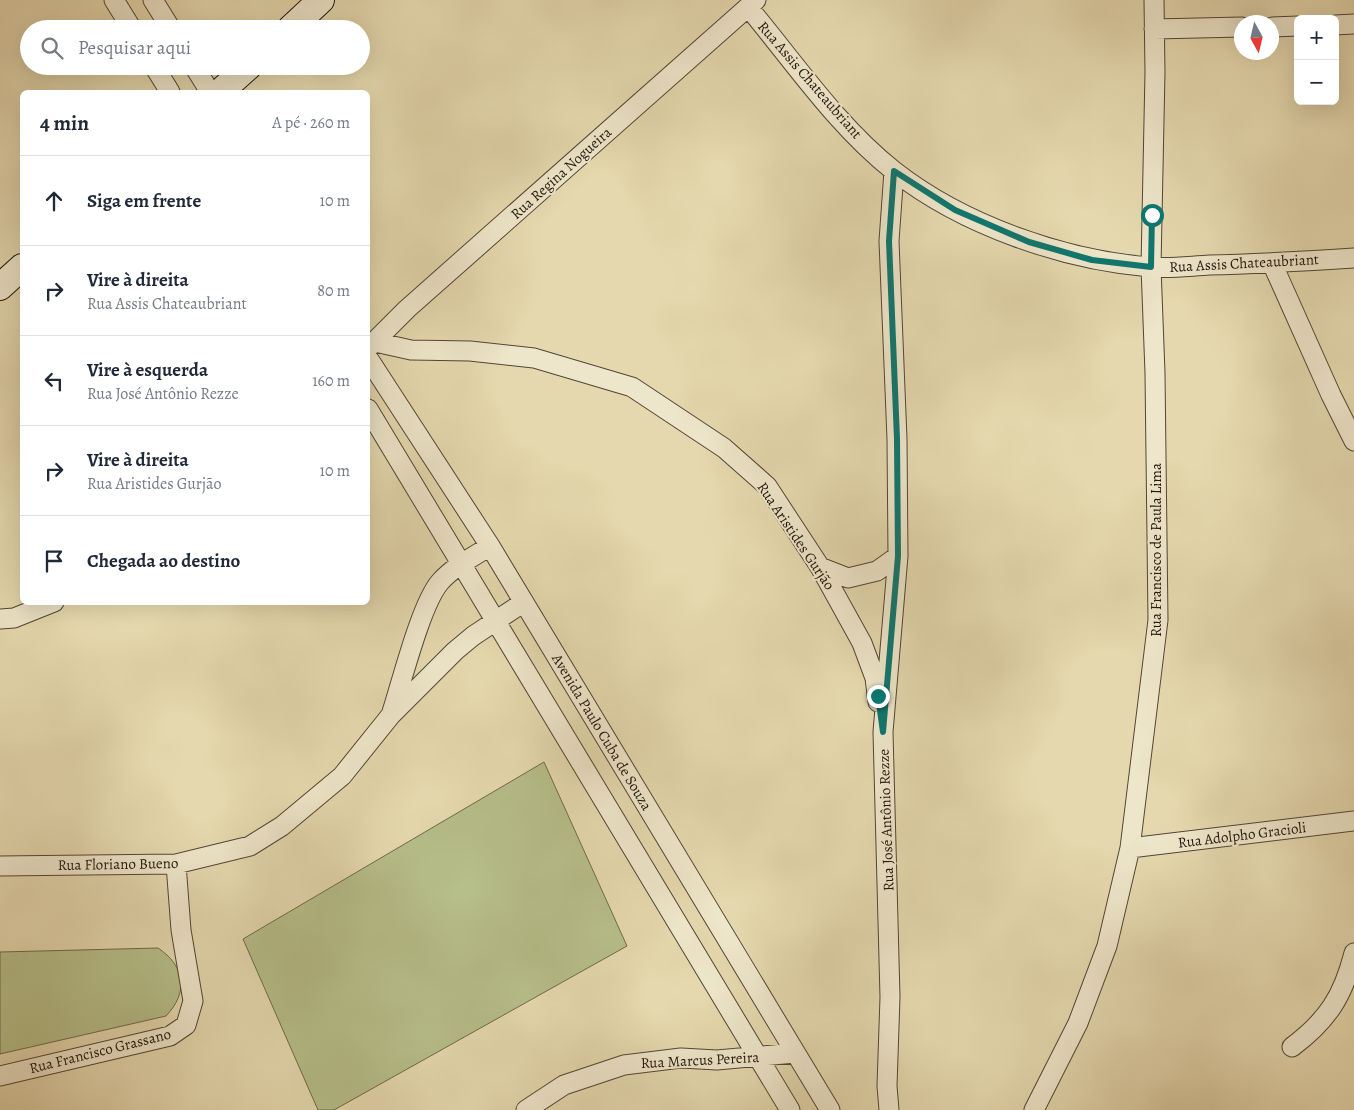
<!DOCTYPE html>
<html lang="pt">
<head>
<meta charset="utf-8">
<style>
  body { margin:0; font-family:Alegreya,serif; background:#f6f6f7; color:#1f2937 }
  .controls { position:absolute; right:15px; top:15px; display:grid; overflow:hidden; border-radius:8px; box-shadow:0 5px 20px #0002 }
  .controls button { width:45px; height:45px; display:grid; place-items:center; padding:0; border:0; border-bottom:1px solid #e0e1e3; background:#fff; color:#1f2937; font:25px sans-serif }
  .compass { position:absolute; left:1234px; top:15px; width:45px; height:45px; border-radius:50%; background:#fff; box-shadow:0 5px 20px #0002; rotate:172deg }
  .stop { position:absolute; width:15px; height:15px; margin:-11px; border:4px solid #0f766e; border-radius:50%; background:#fff }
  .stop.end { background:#0f766e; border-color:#fff; box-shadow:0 1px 5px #0008 }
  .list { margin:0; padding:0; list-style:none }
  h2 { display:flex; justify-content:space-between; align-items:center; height:65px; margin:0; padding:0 20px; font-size:21px }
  h2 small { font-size:16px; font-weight:400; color:#747a83 }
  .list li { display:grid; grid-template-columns:32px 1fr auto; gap:15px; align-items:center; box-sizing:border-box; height:90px; padding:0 20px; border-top:1px solid #e0e1e3 }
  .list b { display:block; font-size:19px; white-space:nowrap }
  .list p { margin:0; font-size:16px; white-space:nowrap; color:#747a83 }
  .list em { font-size:16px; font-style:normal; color:#747a83 }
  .icon { flex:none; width:28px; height:28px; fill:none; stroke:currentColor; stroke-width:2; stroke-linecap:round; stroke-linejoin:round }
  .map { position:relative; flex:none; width:1354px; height:1110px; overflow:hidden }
  .search { position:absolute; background:#fff; box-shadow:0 5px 20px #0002; left:20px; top:20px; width:350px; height:55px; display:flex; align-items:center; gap:12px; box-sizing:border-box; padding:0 18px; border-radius:28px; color:#747a83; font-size:19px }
  .panel { position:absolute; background:#fff; box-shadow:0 5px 20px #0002; left:20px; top:90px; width:350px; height:515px; border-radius:8px }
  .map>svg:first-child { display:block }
  .green { fill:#b6be89; stroke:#6c6a4b }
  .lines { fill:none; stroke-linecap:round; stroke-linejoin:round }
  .street-casing { stroke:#524635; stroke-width:21 }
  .secondary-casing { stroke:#21160d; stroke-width:28 }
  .street { stroke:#eee6ca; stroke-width:19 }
  .secondary { stroke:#eee6ca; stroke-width:26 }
  .route { stroke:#0f766e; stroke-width:6 }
  .labels { text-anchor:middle; stroke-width:4; stroke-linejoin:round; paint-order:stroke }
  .street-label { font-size:15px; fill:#21160d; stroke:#eee6ca }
</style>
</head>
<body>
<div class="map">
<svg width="1354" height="1110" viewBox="0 0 1354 1110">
  <rect width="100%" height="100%" fill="#e5d8ae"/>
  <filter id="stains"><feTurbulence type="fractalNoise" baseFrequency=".004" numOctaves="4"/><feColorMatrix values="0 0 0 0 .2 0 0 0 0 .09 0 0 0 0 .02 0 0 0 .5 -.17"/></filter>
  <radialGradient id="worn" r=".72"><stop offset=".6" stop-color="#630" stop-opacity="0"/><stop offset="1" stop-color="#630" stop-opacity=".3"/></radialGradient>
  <path class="green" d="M 544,762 L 627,946 L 334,1110 L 318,1110 L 243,939 Z
    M 158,948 C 185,966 189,992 166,1016 L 0,1054 L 0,952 Z"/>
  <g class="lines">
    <g class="street-casing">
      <path id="street" d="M 114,0 L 132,29
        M 153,0 L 171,29
        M 748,7 C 794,62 837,126 894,171 C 963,225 1063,260 1150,267 C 1169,269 1190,266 1210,265 C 1258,264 1306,261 1354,258
        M 1335,25 L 1354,24
        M 1272,27 L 1298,26
        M 1154,29 L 1242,27
        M 154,66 L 170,92
        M 194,66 L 210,92
        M 1272,263 L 1331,395 L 1354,441
        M 375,342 L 411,350 L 470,351 L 534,358 L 632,387 L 724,448 L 767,486 L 820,567 L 862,643 L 875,678 L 878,702
        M 368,348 L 407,309 L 756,0
        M 368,358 L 490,546 L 830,1110
        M 368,409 L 790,1110
        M 820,567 L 848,578 L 877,571 L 898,556
        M 0,619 L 14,618 L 54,602
        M 392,712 C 402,681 421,604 440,582 C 453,567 473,557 490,546
        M 1130,848 L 1354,821
        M 0,866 L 176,864 L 250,846 L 282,826 L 342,776 L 391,715 L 455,651 L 473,636 L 524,602
        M 1292,1047 C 1328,1020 1343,996 1354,953
        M 0,1076 L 170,1036 L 186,1025 L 193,1001 L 181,930 L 176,864
        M 526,1110 L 564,1085 L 624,1065 L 681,1058 L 717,1060 L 795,1053
        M 889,1110 L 887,1086 L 890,997 L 883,732 L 898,556 L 897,439 L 889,241 L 894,171
        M 1034,1110 L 1078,1023 L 1107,946 L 1130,848 L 1158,620 L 1155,373 L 1151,267 L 1155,72 L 1154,0"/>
    </g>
    <g class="secondary-casing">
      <path id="secondary" d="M 290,29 L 321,0
        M 220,92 L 249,66
        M 0,287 L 22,267"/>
    </g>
    <use href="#street" class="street"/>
    <use href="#secondary" class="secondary"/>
  </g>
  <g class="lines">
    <path class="route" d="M 878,696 L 883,732 L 898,556 L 897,439 L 889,241 L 894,171 L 955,210 L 1029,242 L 1092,260 L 1151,267 L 1152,215"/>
  </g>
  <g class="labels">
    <g class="street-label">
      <text transform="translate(810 80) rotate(49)" y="5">Rua Assis Chateaubriant</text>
      <text transform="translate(561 173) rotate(-42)" y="5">Rua Regina Nogueira</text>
      <text transform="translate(1244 263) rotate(-3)" y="5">Rua Assis Chateaubriant</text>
      <text transform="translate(796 536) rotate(56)" y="5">Rua Aristides Gurjão</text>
      <text transform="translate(1156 550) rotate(-90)" y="5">Rua Francisco de Paula Lima</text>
      <text transform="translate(602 732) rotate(59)" y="5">Avenida Paulo Cuba de Souza</text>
      <text transform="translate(886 820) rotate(-92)" y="5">Rua José Antônio Rezze</text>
      <text transform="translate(1242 835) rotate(-7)" y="5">Rua Adolpho Gracioli</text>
      <text transform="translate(118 864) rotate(-1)" y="5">Rua Floriano Bueno</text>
      <text transform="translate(100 1051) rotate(-14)" y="5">Rua Francisco Grassano</text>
      <text transform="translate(700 1060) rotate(-3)" y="5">Rua Marcus Pereira</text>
    </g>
  </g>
  <rect width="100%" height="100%" filter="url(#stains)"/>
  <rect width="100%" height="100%" fill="url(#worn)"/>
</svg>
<div class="controls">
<button>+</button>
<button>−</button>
</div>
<svg class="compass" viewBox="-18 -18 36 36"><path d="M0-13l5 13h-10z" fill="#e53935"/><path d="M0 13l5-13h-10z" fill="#747a83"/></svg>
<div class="stop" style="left:1152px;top:215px"></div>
<div class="stop end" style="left:878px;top:696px"></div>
<div class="search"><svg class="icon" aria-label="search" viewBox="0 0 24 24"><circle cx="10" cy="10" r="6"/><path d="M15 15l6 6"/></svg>Pesquisar aqui</div>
<section class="panel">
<h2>4 min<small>A pé · 260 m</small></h2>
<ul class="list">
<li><svg class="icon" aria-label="ahead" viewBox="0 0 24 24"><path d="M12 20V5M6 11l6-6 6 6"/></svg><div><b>Siga em frente</b></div><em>10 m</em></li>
<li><svg class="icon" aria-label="right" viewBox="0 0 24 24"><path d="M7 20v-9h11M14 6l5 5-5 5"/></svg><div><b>Vire à direita</b><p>Rua Assis Chateaubriant</p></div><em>80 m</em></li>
<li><svg class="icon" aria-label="left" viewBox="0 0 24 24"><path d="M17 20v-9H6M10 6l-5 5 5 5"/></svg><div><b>Vire à esquerda</b><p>Rua José Antônio Rezze</p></div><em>160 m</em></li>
<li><svg class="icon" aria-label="right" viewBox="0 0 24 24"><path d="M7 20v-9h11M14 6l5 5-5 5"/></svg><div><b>Vire à direita</b><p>Rua Aristides Gurjão</p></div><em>10 m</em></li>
<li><svg class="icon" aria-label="arrive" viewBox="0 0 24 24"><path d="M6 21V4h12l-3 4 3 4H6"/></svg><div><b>Chegada ao destino</b></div></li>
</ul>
</section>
</div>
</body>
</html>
